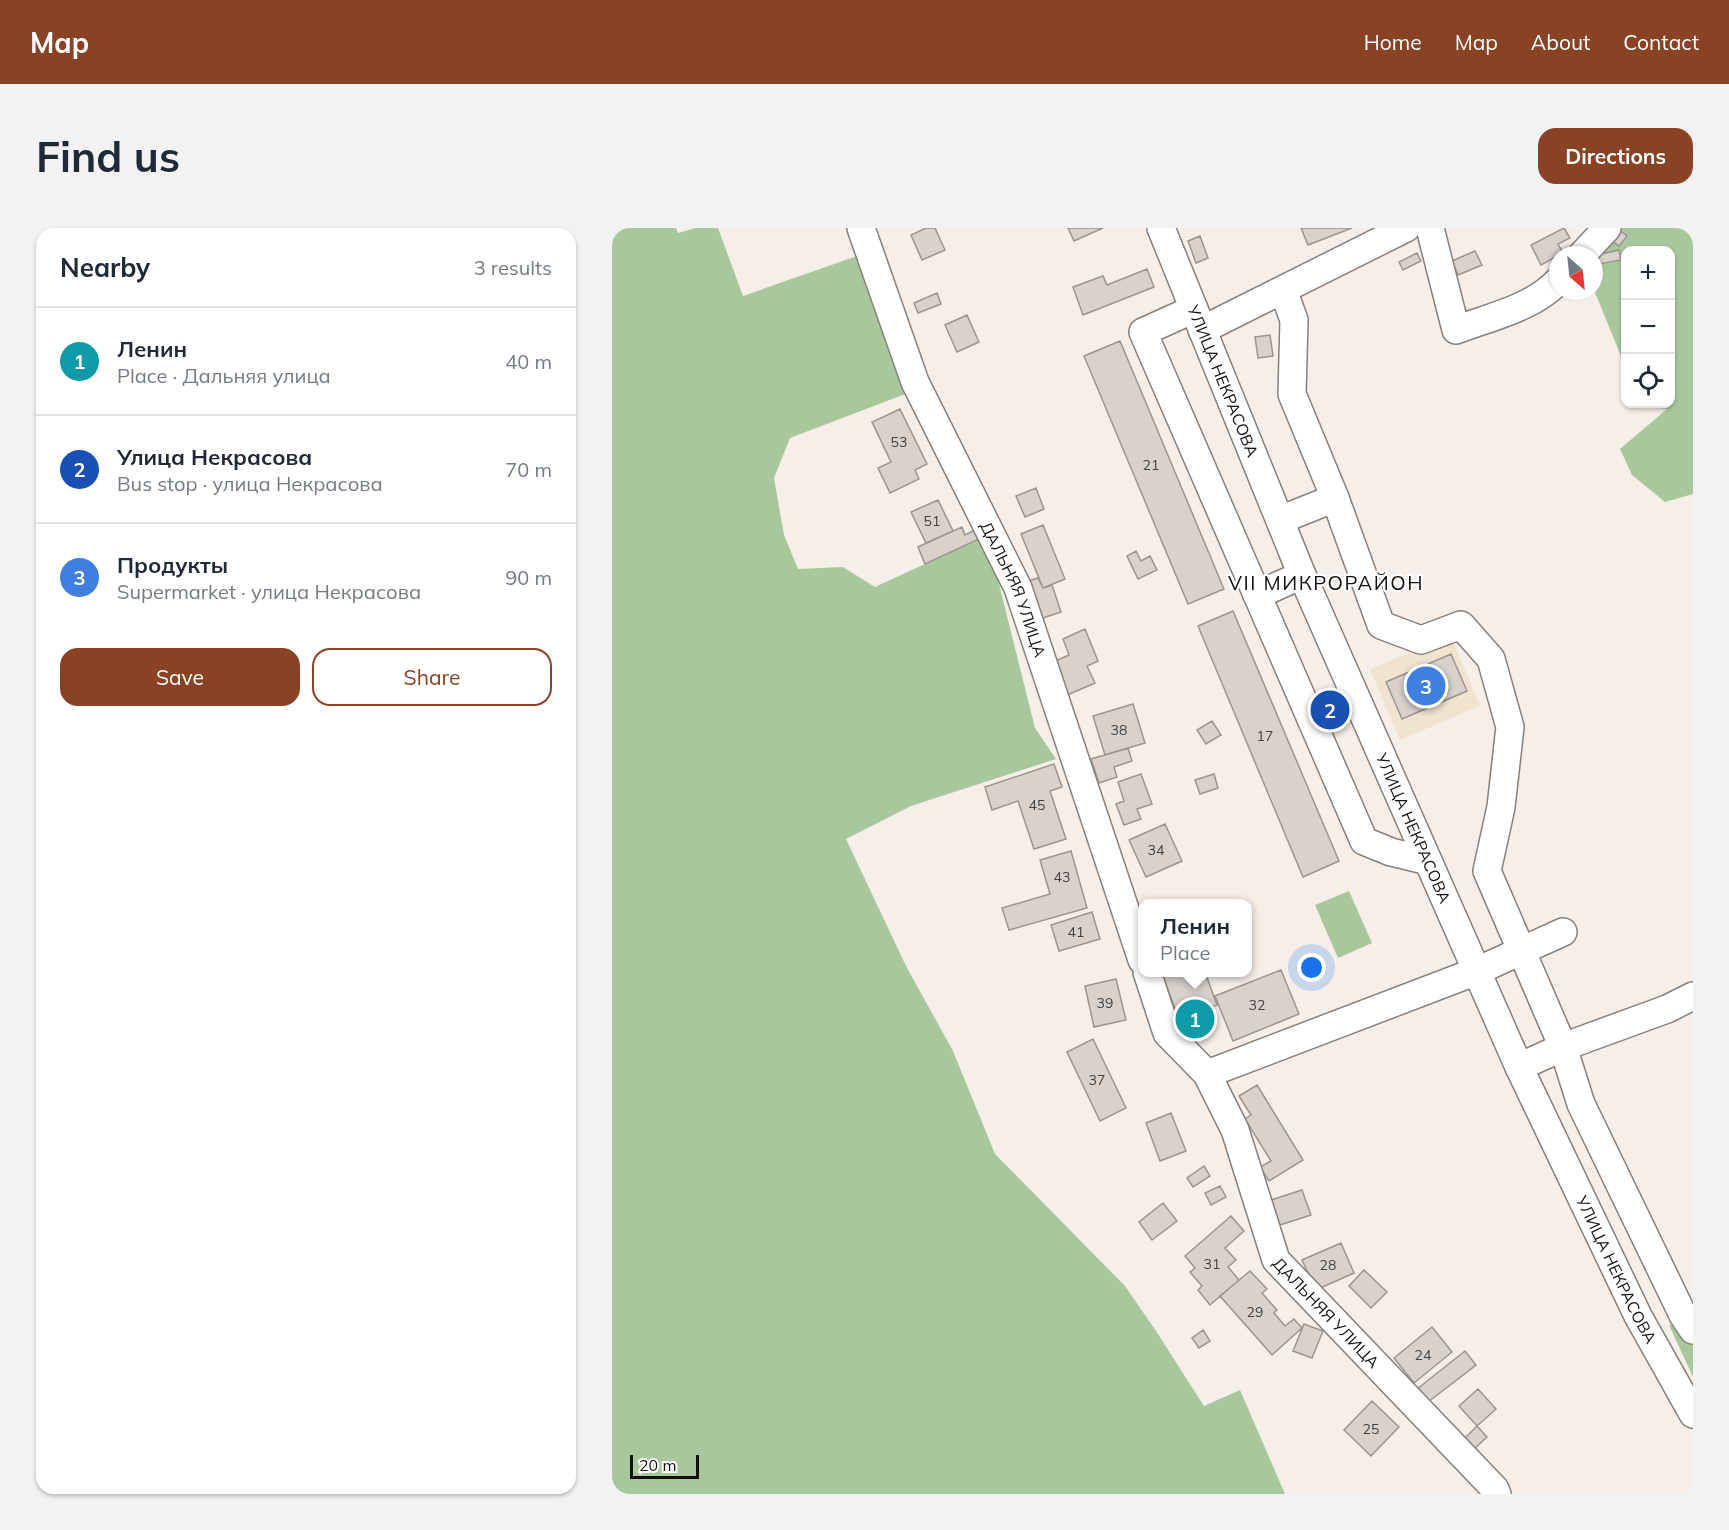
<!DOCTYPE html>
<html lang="en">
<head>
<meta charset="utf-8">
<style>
  body { margin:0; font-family:Mulish,sans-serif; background:#f2f2f3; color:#1f2937 }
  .controls { position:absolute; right:18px; top:18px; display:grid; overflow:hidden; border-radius:12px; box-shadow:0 2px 4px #0004 }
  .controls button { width:54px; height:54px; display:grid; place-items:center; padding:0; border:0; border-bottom:2px solid #e0e1e3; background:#fff; color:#1f2937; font:30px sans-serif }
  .compass { position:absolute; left:937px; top:18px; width:54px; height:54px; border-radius:50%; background:#fff; box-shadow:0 2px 4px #0004; rotate:153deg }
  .scale { position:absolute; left:18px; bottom:15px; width:69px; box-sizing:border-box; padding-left:6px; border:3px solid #13110f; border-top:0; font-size:16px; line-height:21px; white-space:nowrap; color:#13110f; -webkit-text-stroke:4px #fff; paint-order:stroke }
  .you { position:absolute; left:700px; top:740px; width:21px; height:21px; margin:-15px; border:4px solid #fff; border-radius:50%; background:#1a73e8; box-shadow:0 0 0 9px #1a73e833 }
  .badge { display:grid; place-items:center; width:39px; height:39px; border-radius:50%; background:#8a4224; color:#fff; font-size:20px; font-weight:700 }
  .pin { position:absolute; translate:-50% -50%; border:3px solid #fff; box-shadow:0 2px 6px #0006 }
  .popup { position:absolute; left:526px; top:671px; width:114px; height:78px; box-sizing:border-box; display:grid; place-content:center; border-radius:12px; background:#fff; filter:drop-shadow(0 2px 4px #0005); font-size:20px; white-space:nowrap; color:#747a83 }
  .popup b { font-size:22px; color:#1f2937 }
  .popup::after { content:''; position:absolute; left:50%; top:100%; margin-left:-12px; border:12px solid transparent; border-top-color:#fff }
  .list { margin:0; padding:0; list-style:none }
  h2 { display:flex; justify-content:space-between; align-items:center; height:78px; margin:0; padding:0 24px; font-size:26px }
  h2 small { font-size:20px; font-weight:400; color:#747a83 }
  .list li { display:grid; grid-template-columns:39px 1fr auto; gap:18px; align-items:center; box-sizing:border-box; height:108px; padding:0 24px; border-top:2px solid #e0e1e3 }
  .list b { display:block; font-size:22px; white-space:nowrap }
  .list p { margin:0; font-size:20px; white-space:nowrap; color:#747a83 }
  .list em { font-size:20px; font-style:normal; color:#747a83 }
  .actions { display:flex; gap:12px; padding:18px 24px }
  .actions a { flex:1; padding:14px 0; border:2px solid #8a4224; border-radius:18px; text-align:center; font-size:21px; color:#8a4224 }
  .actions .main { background:#8a4224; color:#fff }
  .icon { flex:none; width:33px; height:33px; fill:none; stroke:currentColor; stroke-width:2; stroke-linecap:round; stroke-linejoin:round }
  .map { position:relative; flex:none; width:1081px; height:1266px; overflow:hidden; border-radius:18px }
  header { display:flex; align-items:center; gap:36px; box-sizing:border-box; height:84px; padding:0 30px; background:#8a4224; color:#fff }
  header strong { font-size:28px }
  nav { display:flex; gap:33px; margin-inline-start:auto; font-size:21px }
  .intro { display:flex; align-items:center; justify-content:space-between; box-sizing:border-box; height:144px; padding:0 36px }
  h1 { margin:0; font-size:42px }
  .button { padding:15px 27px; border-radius:18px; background:#8a4224; color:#fff; font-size:21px; font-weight:700 }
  main { display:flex; gap:36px; padding:0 36px }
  aside { flex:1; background:#fff; border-radius:18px; box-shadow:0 2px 4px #0004 }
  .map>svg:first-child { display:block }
  .commercial { fill:#f0e4d0 }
  .green { fill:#a9c79c }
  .building { fill:#d8d1cc; stroke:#9b9490; stroke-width:1.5 }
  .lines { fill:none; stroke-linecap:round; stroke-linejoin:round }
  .minor-casing { stroke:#87807b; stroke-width:30 }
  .minor { stroke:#fff; stroke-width:27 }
  .labels { text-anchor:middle; stroke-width:4.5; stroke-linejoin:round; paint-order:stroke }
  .number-label { font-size:14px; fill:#44413e }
  .street-label { font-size:16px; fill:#13110f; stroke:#fff }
  .quarter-label { font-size:20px; letter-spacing:1.5px; fill:#13110f; stroke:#fff }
</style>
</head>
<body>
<header>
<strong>Map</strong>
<nav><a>Home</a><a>Map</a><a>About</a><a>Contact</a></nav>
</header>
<div class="intro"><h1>Find us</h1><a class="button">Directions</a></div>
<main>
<aside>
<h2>Nearby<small>3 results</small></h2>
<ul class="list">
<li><span class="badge" style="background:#0f9aa8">1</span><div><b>Ленин</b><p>Place · Дальняя улица</p></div><em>40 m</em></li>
<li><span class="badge" style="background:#1a4fb4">2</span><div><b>Улица Некрасова</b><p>Bus stop · улица Некрасова</p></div><em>70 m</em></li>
<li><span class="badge" style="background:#3f7fe0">3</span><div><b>Продукты</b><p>Supermarket · улица Некрасова</p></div><em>90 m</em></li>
</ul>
<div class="actions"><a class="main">Save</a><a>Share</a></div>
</aside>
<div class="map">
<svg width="1081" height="1266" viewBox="0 0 1081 1266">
  <rect width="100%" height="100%" fill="#f6eee9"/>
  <path class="commercial" d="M 839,408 L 868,478 L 788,512 L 758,441 Z"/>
  <path class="green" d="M 0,0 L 64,0 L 66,5 L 84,0 L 106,0 L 131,68 L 245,28 L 296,165 L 178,210 L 162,250 L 172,307 L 186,341 L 231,339 L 263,359 L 367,311 L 384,344 L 423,500 L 444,531 L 299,578 L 234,611 L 294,738 L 341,823 L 383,926 L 513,1058 L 544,1103 L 592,1178 L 628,1162 L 673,1266 L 0,1266 Z
    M 1009,0 L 1081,0 L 1081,266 L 1053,274 L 1020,247 L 1008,221 L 1055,181 L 1034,178 L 1033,176 L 1058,176 L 1058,22 L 1014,22 L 1013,138 L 982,62 C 982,50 987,39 985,27 Z
    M 737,663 L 760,715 L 726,730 L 703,677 Z
    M 1081,1087 L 1081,1149 L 1057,1097 Z"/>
  <path class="building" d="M 314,0 L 323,0 L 333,22 L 310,32 L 299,7 Z
    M 456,0 L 491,0 L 462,13 Z
    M 689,0 L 740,0 L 696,17 Z
    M 952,0 L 958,10 L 946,16 L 951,25 L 929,37 L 919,17 Z
    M 1007,2 L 1015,8 L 1007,18 L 999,12 Z
    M 588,8 L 596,30 L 584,35 L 576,13 Z
    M 1007,22 L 1009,32 L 987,36 L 985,27 Z
    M 863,23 L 870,37 L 846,47 L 840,33 Z
    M 805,25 L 809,33 L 791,42 L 787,34 Z
    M 535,41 L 542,59 L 471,87 L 461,59 L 491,48 L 495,57 Z
    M 325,65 L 329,76 L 306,85 L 302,75 Z
    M 355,87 L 367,114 L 345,124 L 333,97 Z
    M 658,107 L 661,128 L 646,130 L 643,109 Z
    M 508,113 L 612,361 L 576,376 L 472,128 Z
    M 288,181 L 315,236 L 303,242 L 307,251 L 278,265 L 266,240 L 279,234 L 260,194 Z
    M 424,260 L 432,281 L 413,289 L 404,268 Z
    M 326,272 L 341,303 L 314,315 L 299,284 Z
    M 431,297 L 453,351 L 431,360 L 409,306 Z
    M 350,299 L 353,307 L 363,302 L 367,311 L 313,336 L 306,319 Z
    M 524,323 L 529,333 L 538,328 L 545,342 L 526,351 L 515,328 Z
    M 426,350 L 431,360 L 440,357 L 449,384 L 428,391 L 416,353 Z
    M 621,383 L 727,633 L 691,649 L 586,398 Z
    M 473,401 L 486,433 L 475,438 L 483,455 L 453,468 L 439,435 L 457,427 L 451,411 Z
    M 839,426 L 855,463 L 790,491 L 774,454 Z
    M 521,476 L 533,515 L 493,527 L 481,488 Z
    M 600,493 L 609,507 L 594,516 L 585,502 Z
    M 516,520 L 520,533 L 502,539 L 505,549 L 487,555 L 479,531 Z
    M 442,536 L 450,559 L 438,563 L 454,611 L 422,621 L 406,573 L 380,582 L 373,559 Z
    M 529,546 L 540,576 L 525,581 L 529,591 L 512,597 L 504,576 L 512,573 L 506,554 Z
    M 602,546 L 606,560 L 588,566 L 583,552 Z
    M 553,596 L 570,633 L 534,649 L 517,612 Z
    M 459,623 L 475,680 L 397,702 L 390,680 L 438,666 L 428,632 Z
    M 480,684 L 488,711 L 447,723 L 439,697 Z
    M 669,742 L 687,786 L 621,813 L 603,768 Z
    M 549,744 L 593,744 L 605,777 L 567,791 Z
    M 504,751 L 514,792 L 482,799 L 473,758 Z
    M 481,811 L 514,880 L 488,893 L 455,824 Z
    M 645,857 L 691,932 L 657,953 L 648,939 L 659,933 L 633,891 L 639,887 L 627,868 Z
    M 559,885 L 574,923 L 548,933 L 534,895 Z
    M 592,938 L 598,948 L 581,959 L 575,950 Z
    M 608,958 L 614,969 L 599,977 L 593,965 Z
    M 690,962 L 699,987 L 668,997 L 659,972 Z
    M 551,975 L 565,993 L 540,1012 L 527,994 Z
    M 619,988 L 632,1003 L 613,1020 L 624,1032 L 616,1039 L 627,1052 L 598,1077 L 586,1062 L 590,1058 L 578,1044 L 583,1040 L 573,1028 Z
    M 729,1015 L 742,1045 L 704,1062 L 690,1032 Z
    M 752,1042 L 775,1064 L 759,1080 L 737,1058 Z
    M 638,1043 L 655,1061 L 650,1065 L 665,1082 L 662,1085 L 673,1098 L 682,1091 L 690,1100 L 660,1127 L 608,1068 Z
    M 692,1096 L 711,1103 L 700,1130 L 681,1123 Z
    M 820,1099 L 840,1124 L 802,1155 L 782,1130 Z
    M 591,1102 L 598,1113 L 587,1120 L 580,1110 Z
    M 853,1123 L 864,1137 L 816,1174 L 805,1161 Z
    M 866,1161 L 884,1181 L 865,1198 L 847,1178 Z
    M 760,1173 L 787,1199 L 759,1228 L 732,1202 Z
    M 865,1198 L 875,1209 L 861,1222 L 851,1212 Z"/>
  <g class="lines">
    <g class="minor-casing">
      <g id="minor">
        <path id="s1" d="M 249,0 L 303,154 L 406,360 L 530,732"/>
        <path id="s2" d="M 549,0 L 690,347 L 907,839 L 1026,1088 L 1081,1186"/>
        <path d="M 818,0 L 844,102 C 878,89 921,80 946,53"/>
        <path d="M 970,27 L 995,0"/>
        <path d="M 671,62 L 682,92 L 680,166 L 723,270"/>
        <path d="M 582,81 L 531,104 L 752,613 L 779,624 L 816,633"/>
        <path d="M 590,102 L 794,0"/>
        <path d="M 668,292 L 723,270 L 769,397 L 809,412 L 849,397 L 879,431 L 898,499 L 889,579 L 875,643 L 951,819 L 969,876 L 1071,1087 L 1081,1102"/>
        <path d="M 645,367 L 690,347"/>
        <path id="s3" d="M 535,744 L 555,805 L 595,846 L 623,902 L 664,1032 L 883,1261 L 885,1266"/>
        <path d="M 907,839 L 951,819 L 1055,781 L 1081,768"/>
        <path d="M 595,846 L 865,743 L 951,704"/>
      </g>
    </g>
    <use href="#minor" class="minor"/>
  </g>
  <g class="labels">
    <g class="number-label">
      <text x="287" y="219">53</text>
      <text x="539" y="242">21</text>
      <text x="320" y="298">51</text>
      <text x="507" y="507">38</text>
      <text x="653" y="513">17</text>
      <text x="425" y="582">45</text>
      <text x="544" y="627">34</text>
      <text x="450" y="654">43</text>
      <text x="464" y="709">41</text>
      <text x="493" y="780">39</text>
      <text x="645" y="782">32</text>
      <text x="485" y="857">37</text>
      <text x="600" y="1041">31</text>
      <text x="716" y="1042">28</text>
      <text x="643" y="1089">29</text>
      <text x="811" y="1132">24</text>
      <text x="759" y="1206">25</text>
    </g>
    <g class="street-label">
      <text dy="6" stroke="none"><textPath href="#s2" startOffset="165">УЛИЦА НЕКРАСОВА</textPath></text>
      <text dy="6" stroke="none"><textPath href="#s1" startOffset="393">ДАЛЬНЯЯ УЛИЦА</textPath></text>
      <text dy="6" stroke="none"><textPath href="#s2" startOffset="651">УЛИЦА НЕКРАСОВА</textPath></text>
      <text dy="6" stroke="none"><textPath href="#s2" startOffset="1137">УЛИЦА НЕКРАСОВА</textPath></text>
      <text dy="6" stroke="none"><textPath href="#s3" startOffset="393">ДАЛЬНЯЯ УЛИЦА</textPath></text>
    </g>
    <g class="quarter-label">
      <text x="714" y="362">VII МИКРОРАЙОН</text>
    </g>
  </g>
</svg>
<div class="controls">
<button>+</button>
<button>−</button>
<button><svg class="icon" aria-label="locate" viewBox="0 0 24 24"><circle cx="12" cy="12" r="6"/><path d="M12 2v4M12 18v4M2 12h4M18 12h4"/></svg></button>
</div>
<svg class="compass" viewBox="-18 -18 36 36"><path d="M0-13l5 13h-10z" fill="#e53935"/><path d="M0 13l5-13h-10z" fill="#747a83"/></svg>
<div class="scale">20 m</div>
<div class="you"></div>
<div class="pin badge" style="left:583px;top:791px;background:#0f9aa8">1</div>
<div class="popup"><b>Ленин</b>Place</div>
<div class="pin badge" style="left:718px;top:482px;background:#1a4fb4">2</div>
<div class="pin badge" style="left:814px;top:458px;background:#3f7fe0">3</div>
</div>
</main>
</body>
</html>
